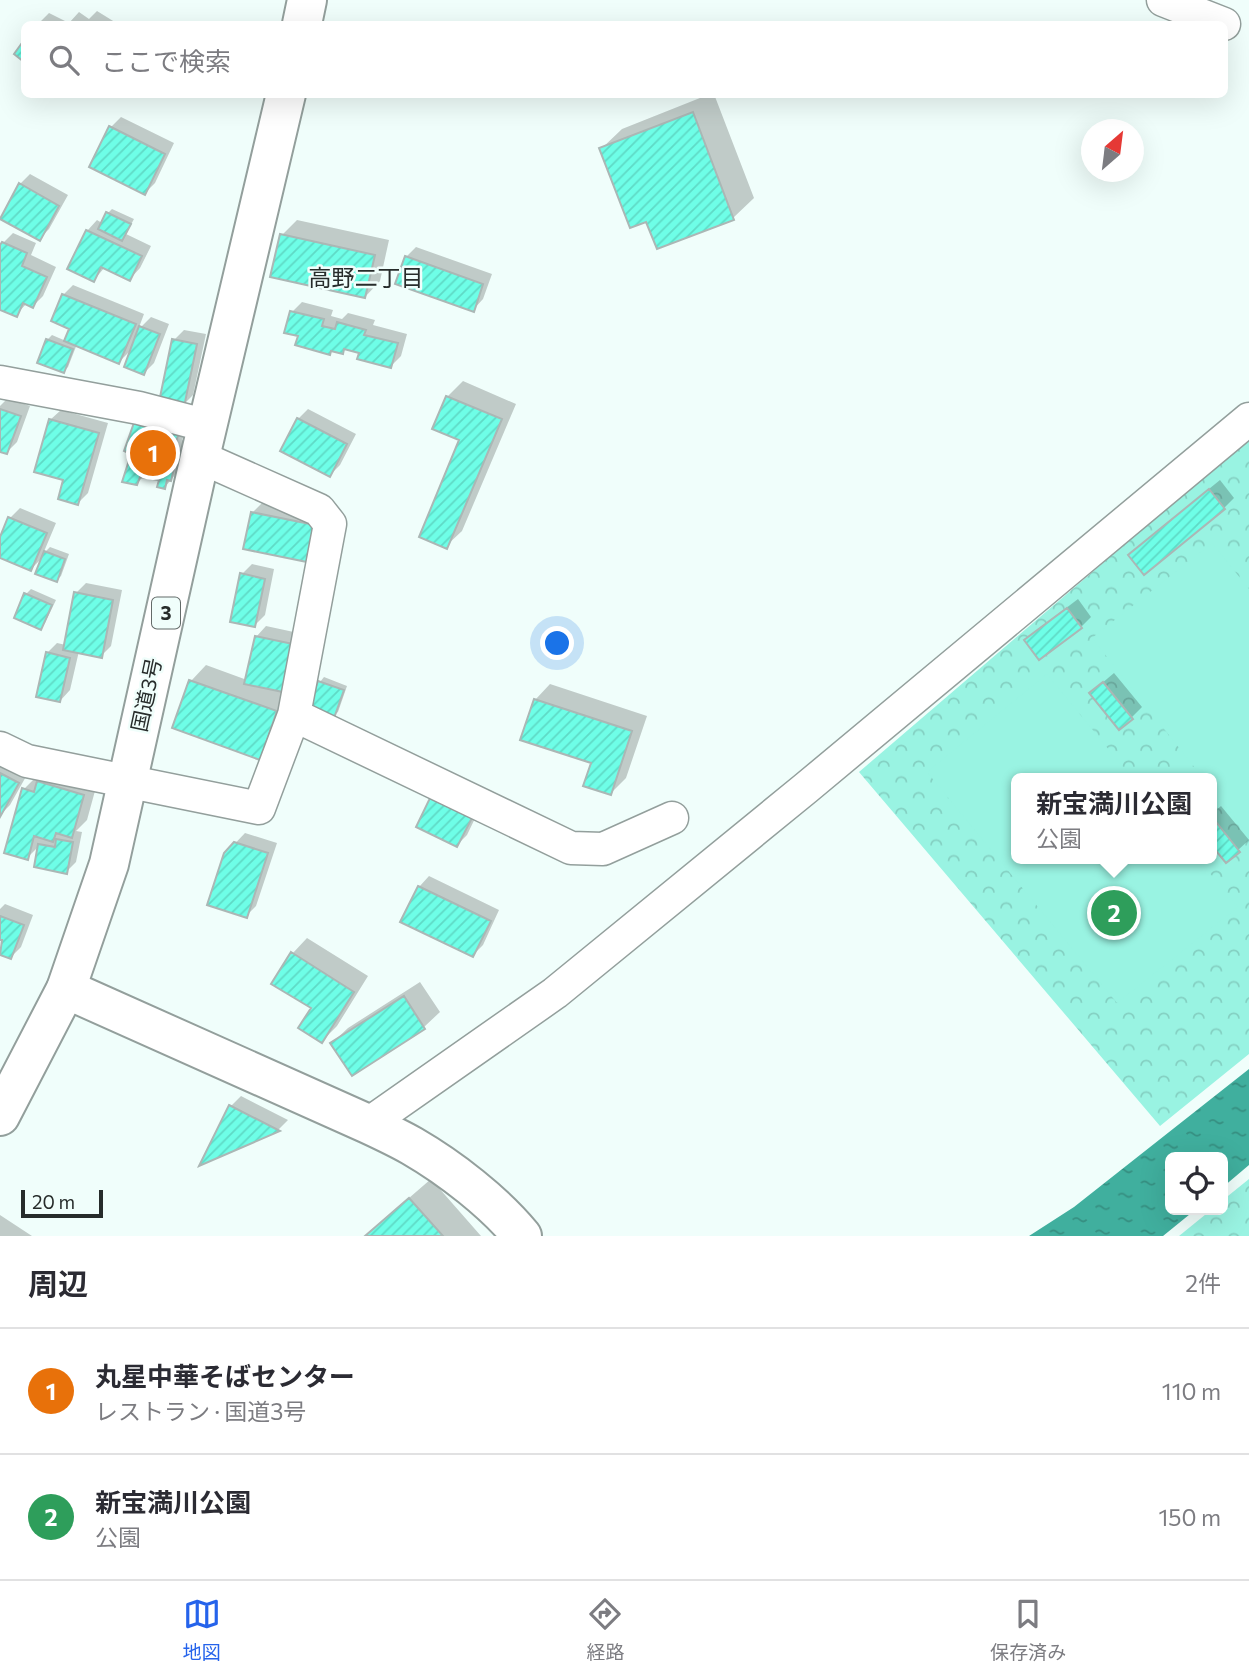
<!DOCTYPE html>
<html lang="ja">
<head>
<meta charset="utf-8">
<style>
  body { margin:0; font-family:Commissioner,"Noto Sans JP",sans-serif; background:#f7f7f7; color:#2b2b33 }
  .controls { position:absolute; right:21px; bottom:21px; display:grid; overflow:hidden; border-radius:10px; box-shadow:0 7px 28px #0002 }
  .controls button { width:63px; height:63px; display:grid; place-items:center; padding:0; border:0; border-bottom:2px solid #e1e1e2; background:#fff; color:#2b2b33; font:35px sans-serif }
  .compass { position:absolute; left:1081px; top:119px; width:63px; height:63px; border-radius:50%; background:#fff; box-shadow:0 7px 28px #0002; rotate:28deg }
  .scale { position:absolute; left:21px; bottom:18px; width:82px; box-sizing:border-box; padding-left:7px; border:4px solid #272c2b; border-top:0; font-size:19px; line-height:24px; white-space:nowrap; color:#272c2b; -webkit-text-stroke:5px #f0fefb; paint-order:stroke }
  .you { position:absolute; left:558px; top:644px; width:24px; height:24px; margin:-18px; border:5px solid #fff; border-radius:50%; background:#1a73e8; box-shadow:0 0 0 10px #1a73e833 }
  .badge { display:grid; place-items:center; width:46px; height:46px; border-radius:50%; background:#2563eb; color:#fff; font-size:23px; font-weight:700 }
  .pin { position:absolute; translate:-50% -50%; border:4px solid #fff; box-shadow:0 2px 7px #0006 }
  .popup { position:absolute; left:1011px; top:773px; width:206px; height:91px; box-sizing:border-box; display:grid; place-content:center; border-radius:10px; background:#fff; filter:drop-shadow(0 2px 5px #0005); font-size:23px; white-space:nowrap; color:#7c7c81 }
  .popup b { font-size:26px; color:#2b2b33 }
  .popup::after { content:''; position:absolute; left:50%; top:100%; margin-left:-14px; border:14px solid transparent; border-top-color:#fff }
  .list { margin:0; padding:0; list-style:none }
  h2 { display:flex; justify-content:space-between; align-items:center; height:91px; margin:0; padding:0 28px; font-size:30px }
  h2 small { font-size:23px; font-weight:400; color:#7c7c81 }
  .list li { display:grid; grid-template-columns:46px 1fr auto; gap:21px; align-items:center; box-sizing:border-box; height:126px; padding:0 28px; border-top:2px solid #e1e1e2 }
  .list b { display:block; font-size:26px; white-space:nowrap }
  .list p { margin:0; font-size:23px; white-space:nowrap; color:#7c7c81 }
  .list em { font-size:23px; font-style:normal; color:#7c7c81 }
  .icon { flex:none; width:38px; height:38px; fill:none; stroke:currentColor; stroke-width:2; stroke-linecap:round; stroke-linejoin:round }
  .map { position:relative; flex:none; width:1249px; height:1236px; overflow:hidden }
  .search { position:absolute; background:#fff; box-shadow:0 7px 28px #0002; left:21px; right:21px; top:21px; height:77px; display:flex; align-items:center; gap:18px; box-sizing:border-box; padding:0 24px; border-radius:10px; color:#7c7c81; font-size:26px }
  .sheet { height:343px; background:#fff }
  nav { display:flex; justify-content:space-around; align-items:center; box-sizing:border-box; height:98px; border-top:2px solid #e1e1e2; background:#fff; font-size:19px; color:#7c7c81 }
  nav a { display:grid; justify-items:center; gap:4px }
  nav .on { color:#2563eb }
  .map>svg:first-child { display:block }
  .park { fill:url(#park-crowns); fill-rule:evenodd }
  .pitch { fill:#99f3e2 }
  .water { fill:url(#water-ripples) }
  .shadow { fill:#0003 }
  .building { fill:url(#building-hatch); stroke:#abb7b5; stroke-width:2 }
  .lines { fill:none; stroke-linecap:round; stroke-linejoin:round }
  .street-casing { stroke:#939f9c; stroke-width:35 }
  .secondary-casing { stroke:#939f9c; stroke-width:42 }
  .highway-casing { stroke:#939f9c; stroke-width:42 }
  .street { stroke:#fff; stroke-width:32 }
  .secondary { stroke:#fff; stroke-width:38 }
  .highway { stroke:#fff; stroke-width:38 }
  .labels { text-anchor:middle; stroke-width:5; stroke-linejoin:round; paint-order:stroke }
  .shield { fill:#f0fefb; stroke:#636b69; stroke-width:2 }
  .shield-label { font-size:19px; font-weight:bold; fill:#272c2b }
  .street-label { font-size:21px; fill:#272c2b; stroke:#f0fefb }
  .neighbourhood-label { font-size:23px; fill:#272c2b; stroke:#f0fefb }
</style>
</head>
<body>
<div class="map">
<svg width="1249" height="1236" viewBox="0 0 1249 1236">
  <defs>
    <pattern id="park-crowns" width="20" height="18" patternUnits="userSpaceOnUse" patternTransform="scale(1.75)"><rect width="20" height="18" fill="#99f3e2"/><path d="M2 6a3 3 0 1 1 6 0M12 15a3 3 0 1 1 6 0" fill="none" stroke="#84d0c2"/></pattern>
    <pattern id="water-ripples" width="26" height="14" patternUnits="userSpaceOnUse" patternTransform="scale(1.75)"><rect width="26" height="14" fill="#40af9e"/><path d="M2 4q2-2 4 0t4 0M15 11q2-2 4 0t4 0" fill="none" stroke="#368f81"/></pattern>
    <pattern id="building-hatch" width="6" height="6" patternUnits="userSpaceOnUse" patternTransform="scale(1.75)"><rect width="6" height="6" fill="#6efee7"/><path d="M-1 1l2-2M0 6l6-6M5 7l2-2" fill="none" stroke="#5fdac6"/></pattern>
  </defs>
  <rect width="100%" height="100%" fill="#f0fefb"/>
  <path class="park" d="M 1249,438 L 1249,1054 L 1160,1126 L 859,772 ZM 1016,778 L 1212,778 L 1212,859 L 1016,859 Z
    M 1249,1179 L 1249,1236 L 1179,1236 L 1211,1210 L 1223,1210 L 1223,1200 Z"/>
  <path class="pitch" d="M 1212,543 L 1249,589 L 1249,835 L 1212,789 L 1212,778 L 1203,778 L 1092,638 Z
    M 1047,674 L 1132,778 L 1016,778 L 1016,859 L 1198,859 L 1238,907 L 1117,1003 L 927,772 Z"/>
  <path class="water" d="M 1249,1069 L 1249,1165 L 1223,1187 L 1223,1157 L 1170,1157 L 1170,1210 L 1195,1210 L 1163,1236 L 1029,1236 L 1074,1207 Z"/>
  <path class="shadow" d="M 97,11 L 118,24 L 38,24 L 49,13 L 69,23 L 79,12 L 89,19 Z
    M 710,94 L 714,94 L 754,198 L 733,218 L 658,247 L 647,220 L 601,149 L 622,129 Z
    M 121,117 L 174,143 L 155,183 L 145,193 L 111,127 Z
    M 30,174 L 68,195 L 49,229 L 39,239 L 20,184 Z
    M 112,209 L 134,219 L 126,234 L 151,246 L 140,268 L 130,279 L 105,267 L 94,280 L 87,231 L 97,220 L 102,223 L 108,213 Z
    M 297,220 L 389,240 L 380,281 L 365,297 L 282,235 Z
    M 13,233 L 36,243 L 31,255 L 56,267 L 43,296 L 33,306 L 27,303 L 16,315 L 0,308 L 0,249 L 3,243 Z
    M 416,247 L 492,274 L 483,299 L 473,310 L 406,257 Z
    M 73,285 L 144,314 L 138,330 L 151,317 L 169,324 L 154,363 L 144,373 L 133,348 L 119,362 L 77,344 L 68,367 L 64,371 L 47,340 L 52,335 L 66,341 L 71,328 L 63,295 Z
    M 302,302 L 333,310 L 331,316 L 342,319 L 348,313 L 375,320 L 373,325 L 407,334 L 401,356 L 391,366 L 362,352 L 346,348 L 342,352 L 300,334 L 292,312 Z
    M 184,330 L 206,334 L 193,395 L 183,405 L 174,340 Z
    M 463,381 L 516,404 L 462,531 L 446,546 L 462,439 L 447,397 Z
    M 8,398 L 30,406 L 17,442 L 7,452 L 0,450 L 0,406 Z
    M 148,407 L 188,423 L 182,440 L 187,442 L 180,469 L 165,487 L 161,479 L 144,476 L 137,483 Z
    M 308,409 L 356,434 L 340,465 L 330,475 L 298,419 Z
    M 61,410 L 108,423 L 88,493 L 78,503 L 65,479 L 50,420 Z
    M 1220,480 L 1234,498 L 1224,508 L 1144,573 L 1140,545 Z
    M 262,503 L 324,515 L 317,550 L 252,513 Z
    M 20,508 L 56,523 L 43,554 L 50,547 L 69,554 L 61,576 L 57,580 L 44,556 L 31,569 L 0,556 L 0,542 L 10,518 Z
    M 252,564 L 274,569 L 265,615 L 255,625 L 242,574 Z
    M 86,583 L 122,590 L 111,646 L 101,656 L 79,651 L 70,690 L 60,701 L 47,653 L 57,643 L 66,645 L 76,593 Z
    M 31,589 L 56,600 L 45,623 L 41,628 L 16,617 L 26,594 Z
    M 1078,599 L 1091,617 L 1081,627 L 1040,658 L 1026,641 L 1036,631 Z
    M 266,626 L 303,634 L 292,680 L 281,692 L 291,696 L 275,742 L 259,758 L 191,681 L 206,665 L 247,680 L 256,637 Z
    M 1114,673 L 1142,707 L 1132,717 L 1101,684 Z
    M 324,677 L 347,686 L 338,712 L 333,716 L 320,682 Z
    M 550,684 L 647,716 L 626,778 L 611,793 L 593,762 L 535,700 Z
    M 0,758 L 28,773 L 10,805 L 0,815 Z
    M 39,774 L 98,780 L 87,820 L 76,831 L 82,832 L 76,862 L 66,872 L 40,845 L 27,858 L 24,789 Z
    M 442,789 L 480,808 L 467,835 L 457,845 L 419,826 L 432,799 Z
    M 1221,806 L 1249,840 L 1226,861 L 1212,843 L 1212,814 Z
    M 245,833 L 277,843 L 256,906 L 246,916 L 225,854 Z
    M 429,876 L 499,910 L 483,945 L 473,955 L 403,921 L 419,887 Z
    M 5,904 L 33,915 L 21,947 L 11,957 L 0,953 L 4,939 L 0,938 L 0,909 Z
    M 307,938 L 368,976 L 337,1026 L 322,1041 L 313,1008 L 292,954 Z
    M 420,982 L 440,1012 L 424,1027 L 352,1074 L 332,1043 L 348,1028 Z
    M 241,1096 L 288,1120 L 279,1129 L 203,1163 L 231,1106 Z
    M 431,1179 L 481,1236 L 368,1236 L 387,1217 Z
    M 0,1215 L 32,1236 L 0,1236 Z"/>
  <path class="building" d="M 24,40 L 24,62 L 14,54 Z
    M 693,112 L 734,220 L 657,249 L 646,222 L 630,228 L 599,148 Z
    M 109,126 L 165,154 L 145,195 L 89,167 Z
    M 19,183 L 59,206 L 40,241 L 0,219 Z
    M 106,212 L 131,224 L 122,241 L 98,229 Z
    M 86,230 L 142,256 L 130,281 L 101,267 L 94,282 L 67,269 Z
    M 280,234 L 375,255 L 365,298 L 270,277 Z
    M 2,242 L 27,253 L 22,266 L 47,277 L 33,308 L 23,303 L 17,317 L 0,310 L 0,245 Z
    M 405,256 L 483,284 L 474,312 L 395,284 Z
    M 62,294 L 136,324 L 119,364 L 64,341 L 69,329 L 51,321 Z
    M 290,311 L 324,319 L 322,326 L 335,329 L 337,322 L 366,330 L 364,335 L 398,343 L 391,368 L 357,359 L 359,353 L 344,349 L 343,354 L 331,351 L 330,355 L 295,345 L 298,336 L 284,333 Z
    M 139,326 L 160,334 L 144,375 L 124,367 Z
    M 46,339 L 73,349 L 64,373 L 37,363 Z
    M 172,339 L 197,344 L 184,407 L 159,402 Z
    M 446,396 L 502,419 L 447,549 L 419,537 L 459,440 L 432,429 Z
    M 0,409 L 21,416 L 7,454 L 0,452 Z
    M 136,417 L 179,433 L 173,450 L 178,452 L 171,481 L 167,480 L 165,489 L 157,487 L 159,480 L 140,477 L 137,485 L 122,482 L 131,454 L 124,451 Z
    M 297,418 L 347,444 L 330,477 L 280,451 Z
    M 49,419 L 99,433 L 78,505 L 58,499 L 63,480 L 34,472 Z
    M 1209,489 L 1225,509 L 1144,575 L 1128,555 Z
    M 251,512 L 315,525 L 307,562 L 243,549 Z
    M 8,517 L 47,533 L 31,571 L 0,558 L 0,537 Z
    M 44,551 L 65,559 L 57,582 L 35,574 Z
    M 240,573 L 265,579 L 255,627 L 230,622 Z
    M 74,592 L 113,600 L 102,658 L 63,650 Z
    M 24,593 L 52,605 L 41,630 L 14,618 Z
    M 1067,608 L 1082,628 L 1039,660 L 1024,640 Z
    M 255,636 L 293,644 L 283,692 L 244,684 Z
    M 46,652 L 70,658 L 60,702 L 36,697 Z
    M 189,680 L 277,711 L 260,760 L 172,728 Z
    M 318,681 L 344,690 L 334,718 L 308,709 Z
    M 1103,682 L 1133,719 L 1119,730 L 1089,693 Z
    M 534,699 L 632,731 L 611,795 L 583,786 L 591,763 L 520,740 Z
    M 0,773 L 19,783 L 0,817 Z
    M 37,781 L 84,795 L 72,838 L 56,833 L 53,842 L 34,836 L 28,860 L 4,853 L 22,788 L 34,792 Z
    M 430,798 L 472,818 L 457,847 L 416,827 Z
    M 1212,817 L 1240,852 L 1226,863 L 1212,846 Z
    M 56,839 L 73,842 L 67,874 L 34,867 L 38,844 L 55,847 Z
    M 234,842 L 268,853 L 247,918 L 207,905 L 224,853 Z
    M 418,886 L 491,921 L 473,957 L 400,922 Z
    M 0,916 L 24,925 L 11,959 L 0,955 L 2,940 L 0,940 Z
    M 291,952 L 354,992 L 322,1043 L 298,1028 L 311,1008 L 271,984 Z
    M 404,996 L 425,1029 L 352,1076 L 330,1043 Z
    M 229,1105 L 280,1131 L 199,1166 Z
    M 409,1198 L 443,1236 L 365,1236 Z"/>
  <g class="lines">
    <g class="street-casing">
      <path id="street" d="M 1163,0 L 1224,24
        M 0,382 L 139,408 L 208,426
        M 200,457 L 319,510 L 330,524 L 294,715
        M 0,748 L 27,761 L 259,808 L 294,715 L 571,848 L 603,849 L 672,818
        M 368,1124 L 555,993 L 806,788 L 1249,419"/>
    </g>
    <g class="secondary-casing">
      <path id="secondary" d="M 66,989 L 368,1124 C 383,1131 398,1138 412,1146 C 450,1168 494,1202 522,1236"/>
    </g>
    <g class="highway-casing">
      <path id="highway" d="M 302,24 L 307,0
        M 0,1116 L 66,989 L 109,864 L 200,457 L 286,94"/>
    </g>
    <use href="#street" class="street"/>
    <use href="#secondary" class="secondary"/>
    <use href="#highway" class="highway"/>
  </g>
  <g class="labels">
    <rect class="shield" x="152" y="597.5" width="28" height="31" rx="5"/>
    <g class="shield-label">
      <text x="166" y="620">3</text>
    </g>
    <g class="street-label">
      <text transform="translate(147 695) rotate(-78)" y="7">国道3号</text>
    </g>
    <g class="neighbourhood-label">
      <text x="366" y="286">高野二丁目</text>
    </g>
  </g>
</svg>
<div class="controls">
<button><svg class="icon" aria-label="locate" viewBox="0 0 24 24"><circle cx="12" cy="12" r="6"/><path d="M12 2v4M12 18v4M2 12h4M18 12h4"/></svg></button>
</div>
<svg class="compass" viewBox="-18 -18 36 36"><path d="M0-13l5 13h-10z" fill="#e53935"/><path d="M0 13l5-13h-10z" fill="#7c7c81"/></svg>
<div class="scale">20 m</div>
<div class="you"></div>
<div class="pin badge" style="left:153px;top:453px;background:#e8710a">1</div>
<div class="pin badge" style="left:1114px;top:913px;background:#2e9e5b">2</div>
<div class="popup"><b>新宝満川公園</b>公園</div>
<div class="search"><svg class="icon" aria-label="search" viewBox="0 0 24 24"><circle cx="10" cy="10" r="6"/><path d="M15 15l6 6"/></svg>ここで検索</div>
</div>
<section class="sheet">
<h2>周辺<small>2件</small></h2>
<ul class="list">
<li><span class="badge" style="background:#e8710a">1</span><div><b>丸星中華そばセンター</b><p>レストラン · 国道3号</p></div><em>110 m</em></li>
<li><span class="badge" style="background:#2e9e5b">2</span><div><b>新宝満川公園</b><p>公園</p></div><em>150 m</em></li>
</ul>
</section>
<nav>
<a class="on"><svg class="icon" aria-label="map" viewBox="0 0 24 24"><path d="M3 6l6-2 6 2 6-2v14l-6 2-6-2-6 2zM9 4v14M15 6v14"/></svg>地図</a>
<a><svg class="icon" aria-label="directions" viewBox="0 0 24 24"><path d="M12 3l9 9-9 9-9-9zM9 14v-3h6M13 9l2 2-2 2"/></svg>経路</a>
<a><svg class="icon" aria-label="saved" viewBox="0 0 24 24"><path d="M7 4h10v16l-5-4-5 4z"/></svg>保存済み</a>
</nav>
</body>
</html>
